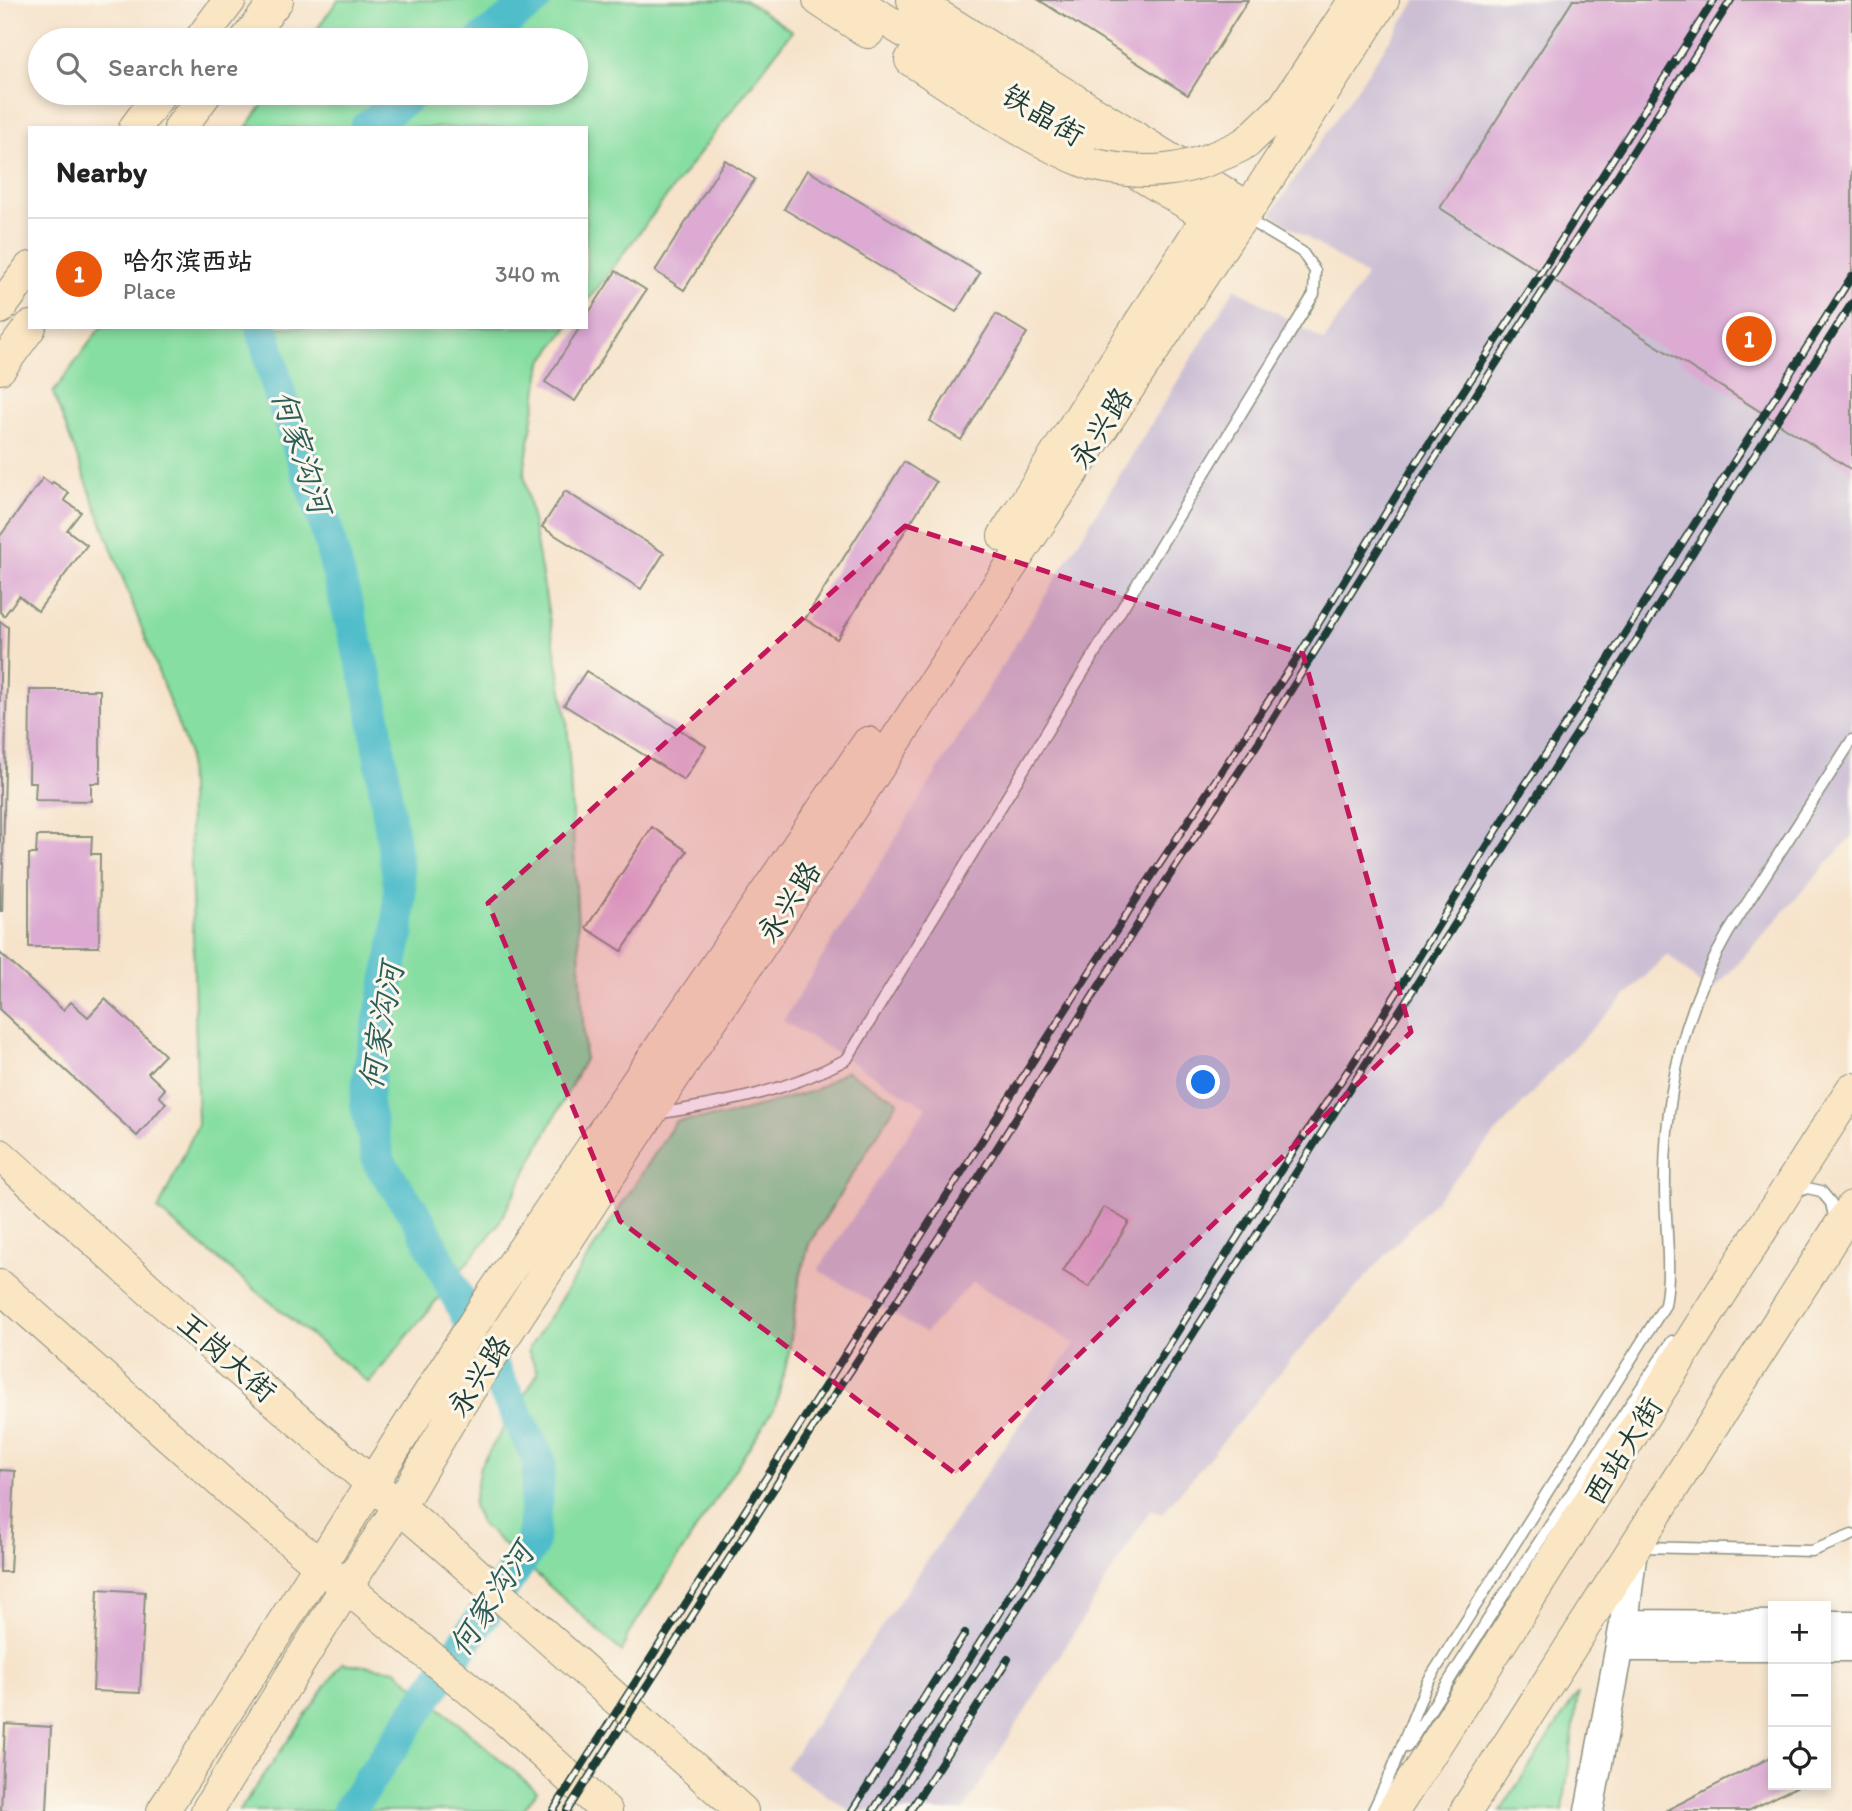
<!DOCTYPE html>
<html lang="en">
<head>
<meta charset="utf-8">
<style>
  body { margin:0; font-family:Itim,"LXGW WenKai TC",sans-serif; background:#f2f2f2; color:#222 }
  .controls { position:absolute; right:21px; bottom:21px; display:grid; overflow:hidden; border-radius:0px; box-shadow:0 4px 10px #0003 }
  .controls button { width:63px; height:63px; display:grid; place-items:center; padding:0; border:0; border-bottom:2px solid #e0e0e0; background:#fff; color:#222; font:35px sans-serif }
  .you { position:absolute; left:1204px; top:1083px; width:24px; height:24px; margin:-18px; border:5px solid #fff; border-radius:50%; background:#1a73e8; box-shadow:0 0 0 10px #1a73e833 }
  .badge { display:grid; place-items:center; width:46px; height:46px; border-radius:50%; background:#ea580c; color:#fff; font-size:23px; font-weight:700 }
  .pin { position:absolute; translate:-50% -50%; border:4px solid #fff; box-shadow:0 2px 7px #0006 }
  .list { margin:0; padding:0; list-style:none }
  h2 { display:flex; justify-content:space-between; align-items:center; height:91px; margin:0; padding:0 28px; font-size:30px }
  h2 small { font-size:23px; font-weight:400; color:#767676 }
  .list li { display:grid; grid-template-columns:46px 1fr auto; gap:21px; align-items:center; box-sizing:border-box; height:112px; padding:0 28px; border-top:2px solid #e0e0e0 }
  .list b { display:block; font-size:26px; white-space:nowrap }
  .list p { margin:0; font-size:23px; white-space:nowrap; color:#767676 }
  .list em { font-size:23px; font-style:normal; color:#767676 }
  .icon { flex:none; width:38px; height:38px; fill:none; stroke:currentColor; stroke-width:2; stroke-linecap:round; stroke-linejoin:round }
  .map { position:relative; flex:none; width:1852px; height:1811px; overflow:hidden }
  .search { position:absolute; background:#fff; box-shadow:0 4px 10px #0003; left:28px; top:28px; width:560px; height:77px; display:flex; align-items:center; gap:18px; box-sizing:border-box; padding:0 24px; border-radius:38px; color:#767676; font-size:26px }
  .panel { position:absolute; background:#fff; box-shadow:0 4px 10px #0003; left:28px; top:126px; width:560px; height:203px; border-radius:0px }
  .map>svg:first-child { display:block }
  .industrial { fill:#ccbfd4 }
  .green { fill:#87dea2; stroke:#538e6b; stroke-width:2 }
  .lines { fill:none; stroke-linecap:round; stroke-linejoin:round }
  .river { stroke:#50bdca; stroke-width:33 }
  .building { fill:#dcaad3 }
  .service-casing { stroke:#8a907f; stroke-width:13 }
  .tertiary-casing { stroke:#8a907f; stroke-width:31 }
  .secondary-casing { stroke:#8a907f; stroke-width:34 }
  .service { stroke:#fff; stroke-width:10 }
  .tertiary { stroke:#fff; stroke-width:28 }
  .secondary { stroke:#fbe6c4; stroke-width:32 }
  .rail-casing { stroke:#1f3d34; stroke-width:8 }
  .rail { stroke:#fbf7ec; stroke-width:5; stroke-dasharray:16; stroke-linecap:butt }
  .secondary-bridge-casing { stroke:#8a907f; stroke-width:34; stroke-linecap:butt }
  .secondary-bridge { stroke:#fbe6c4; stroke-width:32 }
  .marked { fill:#c2185b; fill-opacity:0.2; stroke:#c2185b; stroke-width:5; stroke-dasharray:14 9; stroke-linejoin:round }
  .labels { text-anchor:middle; stroke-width:6; stroke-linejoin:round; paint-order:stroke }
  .street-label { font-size:30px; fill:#1f3d34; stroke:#fbf7ec }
  .water-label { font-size:32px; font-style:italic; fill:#2b5d5a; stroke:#fbf7ec }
</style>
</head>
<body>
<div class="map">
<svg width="1852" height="1811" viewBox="0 0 1852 1811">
  <rect width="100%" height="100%" fill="#fbf7ec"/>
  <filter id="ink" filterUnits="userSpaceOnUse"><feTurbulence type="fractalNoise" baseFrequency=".0143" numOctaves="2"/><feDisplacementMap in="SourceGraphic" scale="14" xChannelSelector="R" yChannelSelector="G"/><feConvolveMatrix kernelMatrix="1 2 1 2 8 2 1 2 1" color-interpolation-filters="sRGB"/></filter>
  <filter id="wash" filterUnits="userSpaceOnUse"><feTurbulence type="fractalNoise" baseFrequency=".00686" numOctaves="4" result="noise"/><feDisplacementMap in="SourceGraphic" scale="28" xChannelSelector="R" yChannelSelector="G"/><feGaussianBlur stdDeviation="1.57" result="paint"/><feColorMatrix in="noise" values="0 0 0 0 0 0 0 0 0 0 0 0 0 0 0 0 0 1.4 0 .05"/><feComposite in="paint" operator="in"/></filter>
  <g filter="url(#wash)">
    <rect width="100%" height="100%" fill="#f6e3ca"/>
    <path class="industrial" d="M 1417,0 L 1852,0 L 1852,836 L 1710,994 L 1668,954 L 1570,1051 L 1290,1361 L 1162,1514 L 1151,1509 L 963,1811 L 850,1811 L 785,1768 L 1075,1344 L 973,1282 L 925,1333 L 818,1270 L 926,1107 L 783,1021 L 1235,288 L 1324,341 L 1366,276 L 1271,214 Z"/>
    <path class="green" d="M 338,0 L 745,0 L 792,31 L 586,303 L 586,128 L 246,128 L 271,93 L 576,93 L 576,40 L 309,40 Z
      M 101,327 L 568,327 L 542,362 L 524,473 L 567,719 L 585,1059 L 498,1225 L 369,1383 L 158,1210 L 198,1124 L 188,751 L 53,393 Z
      M 846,1071 L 898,1101 L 809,1244 L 799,1282 L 788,1358 L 775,1407 L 628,1635 L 622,1652 L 480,1523 L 473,1505 L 480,1466 L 538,1373 L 528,1350 L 676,1121 L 726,1116 L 813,1091 Z
      M 342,1663 L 396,1670 L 537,1791 L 523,1811 L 239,1811 Z
      M 1578,1693 L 1563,1811 L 1500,1811 Z"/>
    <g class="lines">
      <path class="river" d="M 482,40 L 535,0
        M 366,128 L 413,93
        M 262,327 L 278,388 L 324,520 L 371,697 L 400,888 L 398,932 L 370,1066 L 366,1102 L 379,1162 L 420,1222 L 540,1462 L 532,1545 L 348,1811"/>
    </g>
    <g id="blocks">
      <path class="building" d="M 1039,0 L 1248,0 L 1188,95 Z
        M 1573,0 L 1852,0 L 1852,470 L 1440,208 Z
        M 725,160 L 755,179 L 684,290 L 655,271 Z
        M 807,170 L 980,273 L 956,312 L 784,209 Z
        M 616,271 L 646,290 L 575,401 L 545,382 L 580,327 L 586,327 L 586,317 Z
        M 996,314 L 1027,333 L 961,440 L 930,421 Z
        M 904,462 L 936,482 L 837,639 L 805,619 Z
        M 43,478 L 51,484 L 53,482 L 69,493 L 64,500 L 81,512 L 67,530 L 87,545 L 38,611 L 19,596 L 4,616 L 0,612 L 0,536 Z
        M 565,491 L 664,553 L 641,589 L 542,527 Z
        M 0,621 L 8,627 L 2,911 L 0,911 Z
        M 586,671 L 706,746 L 684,780 L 564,705 Z
        M 30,690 L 100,690 L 100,783 L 91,783 L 91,801 L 35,800 L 36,782 L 29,782 Z
        M 652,827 L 687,851 L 622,951 L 586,928 Z
        M 37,836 L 92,836 L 91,854 L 100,854 L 99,947 L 29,947 L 29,854 L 36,854 Z
        M 0,953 L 63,1010 L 71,1002 L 88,1017 L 105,999 L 165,1055 L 148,1073 L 165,1089 L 159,1096 L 166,1103 L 137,1136 L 0,1010 Z
        M 1104,1207 L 1129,1222 L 1089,1287 L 1063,1271 Z
        M 0,1470 L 15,1471 L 10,1572 L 0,1572 Z
        M 98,1589 L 145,1592 L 140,1693 L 93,1691 Z
        M 5,1724 L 51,1727 L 47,1811 L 1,1811 Z
        M 1773,1756 L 1773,1785 L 1800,1785 L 1748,1811 L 1665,1811 Z"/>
    </g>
  </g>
  <g filter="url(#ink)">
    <use href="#blocks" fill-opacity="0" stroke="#8a907f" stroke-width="2"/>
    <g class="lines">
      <g class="service-casing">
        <path id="service" d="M 656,1114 C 725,1103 786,1092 847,1059 L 1314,294 L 1315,271 L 1302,252 L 1245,218
          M 1795,1193 L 1807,1188 L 1821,1191 L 1831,1203 L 1835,1221
          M 1640,1547 L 1812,1551 L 1852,1535
          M 1407,1747 L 1494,1610 L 1672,1341
          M 1392,1770 L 1427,1683 L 1665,1305 C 1672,1266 1665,1225 1665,1186 C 1664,1097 1683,1011 1728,933 L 1852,740
          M 1373,1811 L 1394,1766"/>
      </g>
      <g class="tertiary-casing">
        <path id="tertiary" d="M 1624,1624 L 1773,1625
          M 1826,1625 L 1852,1625
          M 1620,1647 L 1773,1647
          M 1826,1647 L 1852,1647
          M 1589,1811 L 1624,1624 L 1633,1548"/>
      </g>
      <g class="secondary-casing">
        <path id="secondary" d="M 819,0 L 868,32
          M 853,0 L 1226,227
          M 913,0 L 1242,204
          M 200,40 L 230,0
          M 246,40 L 277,0
          M 911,60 C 970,98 1026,138 1091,164
          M 135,128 L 161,93
          M 180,128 L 206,93
          M 1246,143 L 1284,107 L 1355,0
          M 0,308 L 30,268
          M 0,368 L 30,327
          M 1004,536 L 1223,193
          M 0,1155 L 225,1358 L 445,1546 L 742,1811
          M 0,1286 L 240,1499 L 502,1716 L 606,1811
          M 163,1811 L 492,1295 L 868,743
          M 207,1811 L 347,1586 L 399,1507 L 453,1415 L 648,1116 L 1232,231 L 1249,208 L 1383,0
          M 1393,1811 C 1548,1572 1696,1328 1852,1089
          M 1466,1811 L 1852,1207"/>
      </g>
      <use href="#service" class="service"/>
      <use href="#tertiary" class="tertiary"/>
      <use href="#secondary" class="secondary"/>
      <g class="rail-casing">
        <path id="rail" d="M 553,1811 L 1139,895 L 1301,652 L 1413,468 L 1538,277 L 1714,0
          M 567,1811 L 816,1423 L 980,1175 L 1152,902 L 1258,743 L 1428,469 L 1731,0
          M 852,1811 L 965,1633
          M 873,1811 L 1266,1192 L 1357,1057 L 1523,788 L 1596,679 L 1852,276
          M 888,1811 L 1852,303
          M 910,1811 L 1008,1659"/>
      </g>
      <use href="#rail" class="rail"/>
      <g class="secondary-bridge-casing">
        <path id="secondary-bridge" d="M 1091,164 C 1151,178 1192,171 1246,143"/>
      </g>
      <use href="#secondary-bridge" class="secondary-bridge"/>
    </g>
  </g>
  <path class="marked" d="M 905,526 L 1303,654 L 1411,1032 L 956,1474 L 620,1221 L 488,903 Z"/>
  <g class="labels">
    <g class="street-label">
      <text transform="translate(1043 115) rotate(31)" y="10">铁晶街</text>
      <text transform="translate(1101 428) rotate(-57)" y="10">永兴路</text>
      <text transform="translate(789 902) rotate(-57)" y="10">永兴路</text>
      <text transform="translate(227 1357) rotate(41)" y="10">王岗大街</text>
      <text transform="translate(479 1376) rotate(-57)" y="10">永兴路</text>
      <text transform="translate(1623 1451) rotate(-58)" y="10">西站大街</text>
    </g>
    <g class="water-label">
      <text transform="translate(302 452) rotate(72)" y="11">何家沟河</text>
      <text transform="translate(381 1026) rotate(-80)" y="11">何家沟河</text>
      <text transform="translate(491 1599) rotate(-57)" y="11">何家沟河</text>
    </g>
  </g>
</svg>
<div class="controls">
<button>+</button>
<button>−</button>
<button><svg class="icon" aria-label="locate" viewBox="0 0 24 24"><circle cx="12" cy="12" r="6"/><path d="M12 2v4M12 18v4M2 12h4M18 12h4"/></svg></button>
</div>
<div class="you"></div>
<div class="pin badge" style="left:1749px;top:339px">1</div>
<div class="search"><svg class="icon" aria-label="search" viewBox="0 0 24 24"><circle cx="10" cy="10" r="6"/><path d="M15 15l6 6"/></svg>Search here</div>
<section class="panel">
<h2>Nearby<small></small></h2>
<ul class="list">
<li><span class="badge">1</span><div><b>哈尔滨西站</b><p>Place</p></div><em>340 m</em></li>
</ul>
</section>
</div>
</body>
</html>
